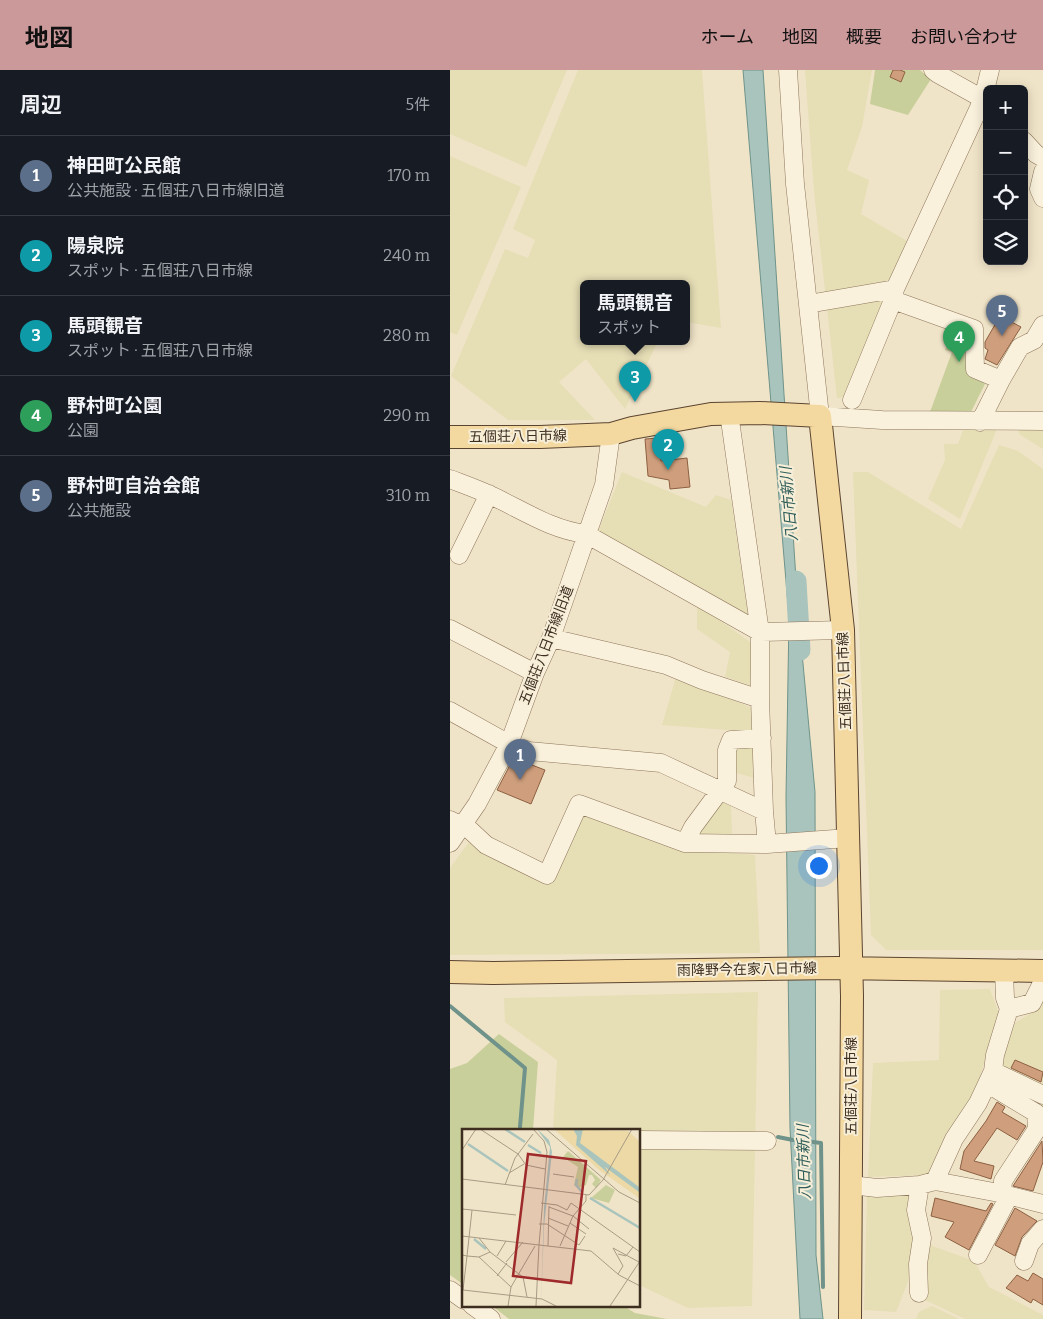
<!DOCTYPE html>
<html lang="ja">
<head>
<meta charset="utf-8">
<style>
  body { margin:0; font-family:Bitter,"Noto Sans JP",serif; background:#242831; color:#f1f3f6 }
  .controls { position:absolute; right:15px; top:15px; display:grid; overflow:hidden; border-radius:8px; box-shadow:0 2px 12px #0003 }
  .controls button { width:45px; height:45px; display:grid; place-items:center; padding:0; border:0; border-bottom:1px solid #363941; background:#171b24; color:#f1f3f6; font:25px sans-serif }
  .you { position:absolute; left:368px; top:795px; width:18px; height:18px; margin:-12px; border:4px solid #fff; border-radius:50%; background:#1a73e8; box-shadow:0 0 0 8px #1a73e833 }
  .badge { display:grid; place-items:center; width:32px; height:32px; border-radius:50%; background:#cc999b; color:#fff; font-size:16px; font-weight:700 }
  .pin { position:absolute; translate:-50% -41px; filter:drop-shadow(0 1px 2px #0008) }
  .pin::after { content:''; position:absolute; top:26px; width:18px; height:15px; background:inherit; clip-path:polygon(0 0,100% 0,50% 100%) }
  .popup { position:absolute; left:130px; top:210px; width:110px; height:65px; box-sizing:border-box; display:grid; place-content:center; border-radius:8px; background:#171b24; filter:drop-shadow(0 1px 4px #0005); font-size:16px; white-space:nowrap; color:#9ea1a6 }
  .popup b { font-size:19px; color:#f1f3f6 }
  .popup::after { content:''; position:absolute; left:50%; top:100%; margin-left:-10px; border:10px solid transparent; border-top-color:#171b24 }
  .list { margin:0; padding:0; list-style:none }
  h2 { display:flex; justify-content:space-between; align-items:center; height:65px; margin:0; padding:0 20px; font-size:21px }
  h2 small { font-size:16px; font-weight:400; color:#9ea1a6 }
  .list li { display:grid; grid-template-columns:32px 1fr auto; gap:15px; align-items:center; box-sizing:border-box; height:80px; padding:0 20px; border-top:1px solid #363941 }
  .list b { display:block; font-size:19px; white-space:nowrap }
  .list p { margin:0; font-size:16px; white-space:nowrap; color:#9ea1a6 }
  .list em { font-size:16px; font-style:normal; color:#9ea1a6 }
  .icon { flex:none; width:28px; height:28px; fill:none; stroke:currentColor; stroke-width:2; stroke-linecap:round; stroke-linejoin:round }
  .map { position:relative; flex:none; width:593px; height:1249px; overflow:hidden }
  header { display:flex; align-items:center; gap:30px; box-sizing:border-box; height:70px; padding:0 25px; background:#cc999b; color:#111 }
  header strong { font-size:24px }
  nav { display:flex; gap:28px; margin-inline-start:auto; font-size:18px }
  main { display:flex }
  aside { flex:1; background:#171b24 }
  .map>svg:first-child { display:block }
  .farmland { fill:#e6deb5 }
  .green { fill:#c9cf9b }
  .water { fill:#a9c4bc; stroke:#6f938a }
  .lines { fill:none; stroke-linecap:round; stroke-linejoin:round }
  .stream { stroke:#6f938a; stroke-width:4 }
  .river { stroke:#a9c4bc; stroke-width:21 }
  .building { fill:#cf9f7d; stroke:#8d5f41 }
  .minor-casing { stroke:#8d765c; stroke-width:19 }
  .major-casing { stroke:#5b4430; stroke-width:24 }
  .minor { stroke:#faf1dc; stroke-width:18 }
  .major { stroke:#f3d9a0; stroke-width:22 }
  .labels { text-anchor:middle; stroke-width:4; stroke-linejoin:round; paint-order:stroke }
  .street-label { font-size:14px; fill:#3d2e20; stroke:#f7eed8 }
  .water-label { font-size:15px; font-style:italic; fill:#2f5d5a; stroke:#f7eed8 }
  .inset-river { fill:none; stroke:#a9c4bc; stroke-width:2.5 }
  .inset-road { fill:none; stroke:#a89b85; stroke-width:1 }
  .view { fill:#9e2a2b; fill-opacity:0.15; stroke:#9e2a2b; stroke-width:2.5 }
  .inset-edge { fill:none; stroke:#3d2e20; stroke-width:2.5 }
</style>
</head>
<body>
<header>
<strong>地図</strong>
<nav><a>ホーム</a><a>地図</a><a>概要</a><a>お問い合わせ</a></nav>
</header>
<main>
<aside>
<h2>周辺<small>5件</small></h2>
<ul class="list">
<li><span class="badge" style="background:#5c6f8a">1</span><div><b>神田町公民館</b><p>公共施設 · 五個荘八日市線旧道</p></div><em>170 m</em></li>
<li><span class="badge" style="background:#0f9aa8">2</span><div><b>陽泉院</b><p>スポット · 五個荘八日市線</p></div><em>240 m</em></li>
<li><span class="badge" style="background:#0f9aa8">3</span><div><b>馬頭観音</b><p>スポット · 五個荘八日市線</p></div><em>280 m</em></li>
<li><span class="badge" style="background:#2e9e5b">4</span><div><b>野村町公園</b><p>公園</p></div><em>290 m</em></li>
<li><span class="badge" style="background:#5c6f8a">5</span><div><b>野村町自治会館</b><p>公共施設</p></div><em>310 m</em></li>
</ul>
</aside>
<div class="map">
<svg width="593" height="1249" viewBox="0 0 593 1249">
  <rect width="100%" height="100%" fill="#f0e4c8"/>
  <path class="farmland" d="M 0,0 L 117,0 L 76,97 L 0,64 Z
    M 128,0 L 252,0 L 271,258 L 236,252 L 236,213 L 134,213 L 134,271 L 208,271 L 175,339 L 136,289 L 109,312 L 145,350 L 58,350 L 1,306 L 55,179 L 78,188 L 85,170 L 63,159 Z
    M 355,0 L 422,0 L 412,57 L 397,100 L 419,110 L 411,144 L 457,171 L 395,327 L 387,328 L 364,122 Z
    M 0,86 L 71,117 L 7,265 L 0,262 Z
    M 593,358 L 593,379 L 569,364 L 569,359 Z
    M 547,359 L 510,449 L 478,429 L 495,390 L 494,374 L 508,374 L 513,360 Z
    M 549,375 L 568,381 L 593,399 L 593,880 L 436,880 L 421,865 L 403,402 L 418,402 L 511,459 Z
    M 172,402 L 256,437 L 266,425 L 281,430 L 299,551 L 147,464 Z
    M 247,534 L 303,574 L 300,615 L 275,607 L 280,582 L 247,559 Z
    M 227,604 L 301,638 L 302,662 L 212,655 Z
    M 283,673 L 308,673 L 308,709 L 287,703 L 281,680 Z
    M 274,728 L 281,734 L 282,766 L 241,768 Z
    M 133,743 L 233,778 L 305,785 L 310,883 L 0,885 L 0,798 L 19,772 L 100,813 Z
    M 540,919 L 549,944 L 525,1023 L 481,1105 L 418,1107 L 423,993 L 489,990 L 490,920 Z
    M 308,922 L 302,1236 L 238,1238 L 189,1215 L 189,1060 L 103,1060 L 107,990 L 55,952 L 54,928 Z
    M 593,923 L 593,1043 L 544,1006 L 565,953 L 584,941 Z
    M 458,1124 L 465,1171 L 459,1209 L 446,1242 L 414,1240 L 417,1125 Z
    M 477,1174 L 524,1191 L 539,1217 L 593,1245 L 593,1249 L 515,1249 L 473,1229 Z
    M 482,1236 L 509,1249 L 466,1249 L 469,1242 Z"/>
  <path class="green" d="M 425,0 L 470,0 L 481,9 L 458,45 L 420,34 Z
    M 504,256 L 519,262 L 520,302 L 535,314 L 519,346 L 480,342 L 502,282 L 495,280 Z
    M 49,964 L 88,992 L 83,1060 L 14,1060 L 14,1215 L 0,1205 L 0,999 L 17,993 Z
    M 41,1235 L 172,1235 L 185,1243 L 217,1249 L 59,1249 Z"/>
  <path class="water" d="M 293,0 L 313,0 L 348,540 L 365,722 L 366,1185 L 373,1249 L 350,1249 L 340,1058 L 336,727 L 339,547 Z"/>
  <g class="lines">
    <path class="stream" d="M 0,936 L 75,998 L 70,1057
      M 328,1067 L 343,1070
      M 363,1072 L 371,1073 L 373,1217"/>
    <path class="river" d="M 346,511 L 350,580"/>
  </g>
  <path class="building" d="M 443,0 L 450,0 L 455,2 L 451,12 L 440,7 Z
    M 550,246 L 571,257 L 547,295 L 535,289 L 538,280 L 535,278 L 535,272 Z
    M 209,368 L 211,391 L 237,388 L 240,417 L 220,419 L 219,410 L 198,406 L 195,369 Z
    M 74,692 L 95,700 L 81,734 L 47,720 L 60,695 L 70,700 Z
    M 565,990 L 593,1002 L 591,1012 L 561,998 Z
    M 547,1032 L 555,1037 L 552,1042 L 576,1056 L 567,1070 L 547,1058 L 524,1091 L 544,1096 L 541,1109 L 510,1099 L 514,1081 L 536,1051 Z
    M 592,1071 L 593,1092 L 583,1121 L 563,1116 Z
    M 485,1128 L 536,1141 L 541,1133 L 543,1134 L 519,1180 L 495,1167 L 504,1152 L 481,1146 Z
    M 565,1138 L 587,1151 L 572,1167 L 565,1186 L 545,1175 Z
    M 583,1203 L 593,1209 L 593,1235 L 583,1229 L 581,1233 L 556,1218 L 567,1205 L 578,1211 Z"/>
  <g class="lines">
    <g class="minor-casing">
      <path id="minor" d="M 338,0 L 345,114 L 370,346 L 432,350 L 593,351
        M 483,0 L 488,4 L 533,29 L 537,33
        M 574,71 L 586,84 L 593,88
        M 593,102 L 589,119 L 593,128
        M 443,230 L 524,259 L 525,299 L 551,310
        M 358,234 L 445,219
        M 402,330 L 443,230 L 445,219 L 533,29 L 540,0
        M 279,343 L 310,562 L 310,629 L 314,741 L 317,774
        M 530,352 L 551,310 L 570,277 L 584,270 L 593,255
        M 0,409 C 13,414 27,419 40,425 C 71,439 101,460 136,464 L 310,562 L 393,560
        M 9,485 L 39,424
        M 0,559 L 85,603
        M 101,568 L 216,595 L 252,610 L 310,629
        M 0,641 L 59,674 L 79,681 L 211,693 L 314,741
        M 0,750 L 20,760 L 36,775 L 97,805 L 129,734 L 235,773 L 317,774 L 398,768
        M 0,773 L 27,734 L 59,674 L 85,603 L 101,568 L 154,415 L 161,364
        M 235,773 L 243,757 L 277,711 L 277,680 L 281,670 L 312,668
        M 559,939 L 582,933 L 593,911
        M 543,1001 L 593,1025
        M 538,1014 L 586,1043 L 587,1059 L 553,1111 L 552,1124
        M 189,1070 L 317,1071
        M 485,1111 L 504,1069 L 528,1033 L 543,1001 L 545,985 L 559,939 L 555,928 L 554,901
        M 401,1115 L 427,1118 L 470,1115 L 485,1111 L 549,1123 L 593,1134
        M 528,1185 L 559,1126
        M 574,1191 L 580,1174 L 593,1159
        M 0,1220 L 14,1230
        M 469,1223 L 468,1194 L 472,1168 L 466,1140 L 470,1115
        M 22,1235 L 41,1249"/>
    </g>
    <g class="major-casing">
      <path id="major" d="M 0,367 L 90,367 L 161,364 L 182,358 L 261,344 L 310,343 L 370,346 L 393,560 L 402,926 L 400,1249
        M 0,902 L 43,903 L 387,898 L 593,901"/>
    </g>
    <use href="#minor" class="minor"/>
    <use href="#major" class="major"/>
  </g>
  <g class="labels">
    <g class="street-label">
      <text transform="translate(68 366) rotate(-1)" y="5">五個荘八日市線</text>
      <text transform="translate(96 575) rotate(-69)" y="5">五個荘八日市線旧道</text>
      <text transform="translate(394 611) rotate(-92)" y="5">五個荘八日市線</text>
      <text transform="translate(297 899) rotate(-1)" y="5">雨降野今在家八日市線</text>
      <text transform="translate(401 1016) rotate(-90)" y="5">五個荘八日市線</text>
    </g>
    <g class="water-label">
      <text transform="translate(339 434) rotate(-95)" y="5">八日市新川</text>
      <text transform="translate(354 1092) rotate(-92)" y="5">八日市新川</text>
    </g>
  </g>
  <g transform="translate(12 1059)">
    <rect width="178" height="178" fill="#f0e4c8"/>
    <path d="M 106,22 L 139,51 L 134,59 L 130,55 L 133,51 L 130,46 L 127,46 L 124,56 L 116,59 L 112,56 L 116,38 L 101,28 ZM 144,56 L 153,61 L 147,74 L 129,69 Z" fill="#c9cf9b"/>
    <path d="M 92,0 L 166,2 L 177,12 L 177,69 L 136,40 Z" fill="#ecd9a5"/>
    <path d="M 75,0 L 87,11 L 90,23 L 82,97 L 79,177 L 82,79 L 88,18 ZM 111,0 L 121,0 L 118,14 L 177,58 L 177,63 L 143,38 L 148,46 L 114,16 L 115,7 Z" fill="#a9c4bc"/>
    <path class="inset-river" d="M 43,0 L 63,13M 6,15 L 46,42M 66,16 L 79,24M 115,50 L 114,56 L 120,63M 128,69 L 178,99M 12,110 L 24,120"/>
    <path class="inset-road" d="M 18,0 L 56,25 L 64,36 L 83,40M 71,0 L 82,12 L 85,23 L 77,116 L 129,122 L 157,146 L 178,157M 84,0 L 157,63 L 178,74M 0,21 L 14,0M 47,44 L 62,35M 91,45 L 112,48M 0,50 L 127,66 L 141,51 L 170,0M 43,56 L 53,29 L 71,5M 79,74 L 95,76 L 105,81 L 109,74 L 178,123M 87,78 L 111,87 L 127,100M 0,80 L 10,81 L 5,127 L 0,126M 10,81 L 54,86M 86,89 L 106,97M 108,94 L 124,105M 77,95 L 85,95 L 117,116 L 123,107M 0,107 L 77,116 L 74,177M 17,109 L 28,123 L 61,148 L 65,168M 86,117 L 87,77M 98,117 L 111,87 L 124,72 L 124,66M 151,119 L 161,137 L 156,145M 151,119 L 177,133M 28,123 L 17,128 L 5,127 L 1,161 L 80,170 L 94,177M 156,125 L 164,127 L 171,118M 35,127 L 44,112M 17,128 L 49,158M 44,133 L 61,113M 35,147 L 45,134M 46,177 L 49,158 L 73,117M 148,177 L 178,132"/>
    <path class="view" d="M 66,25 L 124,32 L 109,154 L 51,147 Z"/>
    <rect width="178" height="178" class="inset-edge"/>
  </g>
</svg>
<div class="controls">
<button>+</button>
<button>−</button>
<button><svg class="icon" aria-label="locate" viewBox="0 0 24 24"><circle cx="12" cy="12" r="6"/><path d="M12 2v4M12 18v4M2 12h4M18 12h4"/></svg></button>
<button><svg class="icon" aria-label="layers" viewBox="0 0 24 24"><path d="M12 4l9 5-9 5-9-5zM3 14l9 5 9-5"/></svg></button>
</div>
<div class="you"></div>
<div class="pin badge" style="left:70px;top:710px;background:#5c6f8a">1</div>
<div class="pin badge" style="left:218px;top:400px;background:#0f9aa8">2</div>
<div class="pin badge" style="left:185px;top:332px;background:#0f9aa8">3</div>
<div class="popup"><b>馬頭観音</b>スポット</div>
<div class="pin badge" style="left:509px;top:292px;background:#2e9e5b">4</div>
<div class="pin badge" style="left:552px;top:266px;background:#5c6f8a">5</div>
</div>
</main>
</body>
</html>
